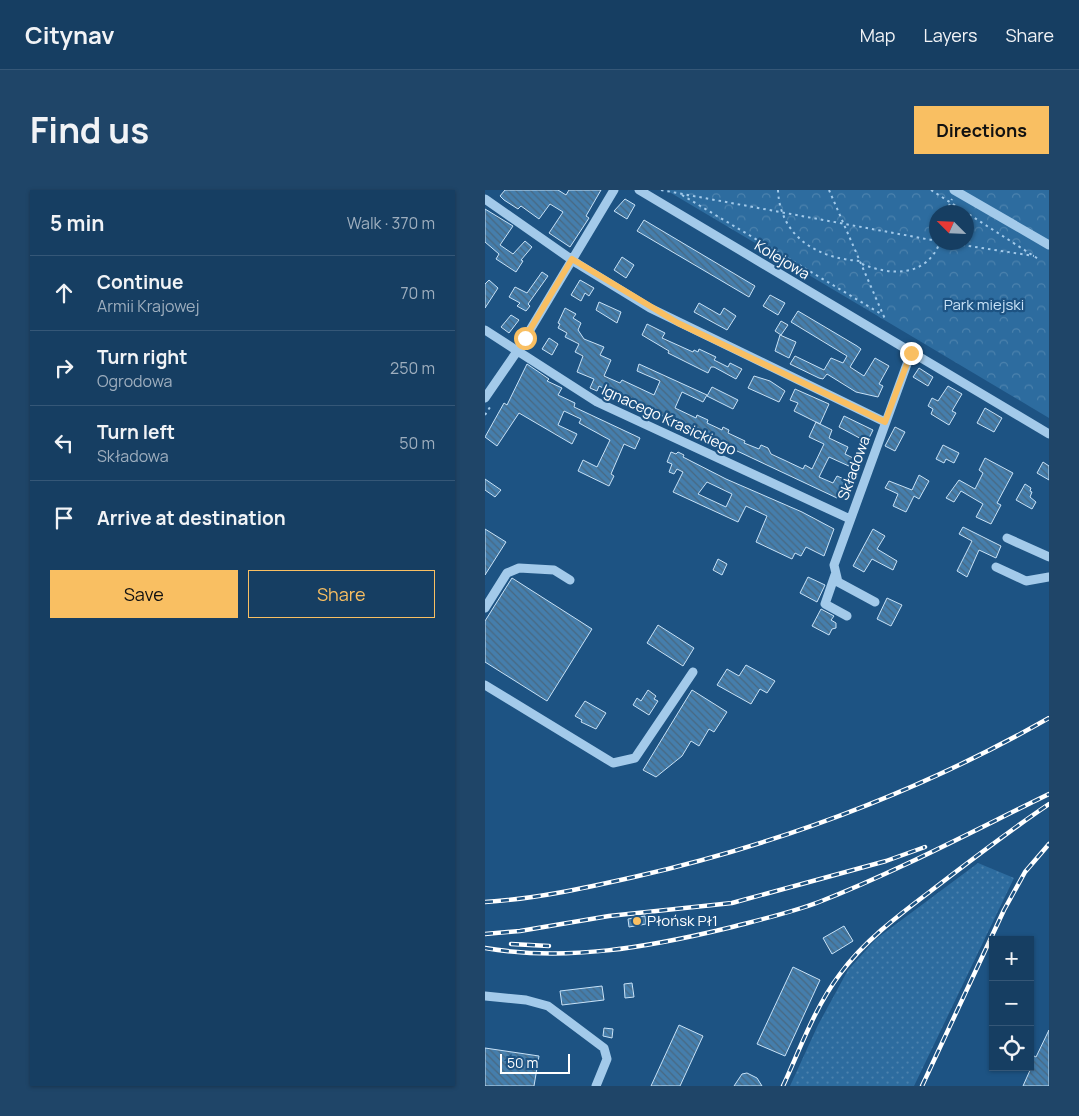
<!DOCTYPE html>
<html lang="en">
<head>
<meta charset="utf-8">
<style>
  body { margin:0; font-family:Manrope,sans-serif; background:#1f4568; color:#f1f3f6 }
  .controls { position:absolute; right:15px; bottom:15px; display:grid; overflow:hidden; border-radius:0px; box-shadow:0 1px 4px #0004 }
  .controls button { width:45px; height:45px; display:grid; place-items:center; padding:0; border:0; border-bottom:1px solid #355777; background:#163e62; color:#f1f3f6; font:25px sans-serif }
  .compass { position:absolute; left:444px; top:15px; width:45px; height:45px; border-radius:50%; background:#163e62; box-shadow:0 1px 4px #0004; rotate:294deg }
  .scale { position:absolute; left:15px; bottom:12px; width:70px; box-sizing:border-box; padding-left:5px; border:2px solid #fff; border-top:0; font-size:14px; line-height:18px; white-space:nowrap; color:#fff; -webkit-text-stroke:4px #1d5383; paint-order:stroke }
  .stop { position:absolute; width:15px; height:15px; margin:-11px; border:4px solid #f9bf62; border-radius:50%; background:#fff }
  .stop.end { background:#f9bf62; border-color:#fff; box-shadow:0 1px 5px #0008 }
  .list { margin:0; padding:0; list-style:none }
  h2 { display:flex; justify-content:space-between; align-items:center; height:65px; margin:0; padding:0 20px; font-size:21px }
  h2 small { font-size:16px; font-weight:400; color:#9eaebe }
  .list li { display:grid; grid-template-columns:32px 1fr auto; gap:15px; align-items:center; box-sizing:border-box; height:75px; padding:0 20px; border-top:1px solid #355777 }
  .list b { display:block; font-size:19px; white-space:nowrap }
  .list p { margin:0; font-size:16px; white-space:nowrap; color:#9eaebe }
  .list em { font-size:16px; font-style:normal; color:#9eaebe }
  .actions { display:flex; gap:10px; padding:15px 20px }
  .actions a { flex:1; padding:11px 0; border:1px solid #f9bf62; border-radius:0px; text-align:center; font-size:18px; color:#f9bf62 }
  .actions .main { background:#f9bf62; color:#111 }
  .icon { flex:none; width:28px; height:28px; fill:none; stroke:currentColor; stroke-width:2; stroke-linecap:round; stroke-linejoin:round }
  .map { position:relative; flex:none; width:564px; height:896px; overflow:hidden; border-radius:0px }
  header { display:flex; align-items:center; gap:30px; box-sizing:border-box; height:70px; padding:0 25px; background:#163e62; border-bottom:1px solid #355777 }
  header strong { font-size:24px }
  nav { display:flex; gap:28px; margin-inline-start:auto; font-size:18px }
  .intro { display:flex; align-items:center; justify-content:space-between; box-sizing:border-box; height:120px; padding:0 30px }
  h1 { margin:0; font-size:35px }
  .button { padding:12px 22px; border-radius:0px; background:#f9bf62; color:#111; font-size:18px; font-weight:700 }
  main { display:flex; gap:30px; padding:0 30px }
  aside { flex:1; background:#163e62; border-radius:0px; box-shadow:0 1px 4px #0004 }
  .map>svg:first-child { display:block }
  .grass { fill:url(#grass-dots) }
  .park { fill:url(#park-crowns); fill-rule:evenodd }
  .building { fill:url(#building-back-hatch); stroke:#c8e2f7; fill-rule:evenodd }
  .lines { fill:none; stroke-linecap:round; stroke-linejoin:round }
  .path { stroke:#a3caea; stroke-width:2; stroke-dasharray:2.5 4; stroke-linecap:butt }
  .minor { stroke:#a3caea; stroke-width:9 }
  .rail-casing { stroke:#fff; stroke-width:4.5 }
  .rail { stroke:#1d5383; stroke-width:2.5; stroke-dasharray:8; stroke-linecap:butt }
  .route { stroke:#f9bf62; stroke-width:6 }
  .poi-dot { fill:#f9bf62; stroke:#1d5383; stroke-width:2 }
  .labels { text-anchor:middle; stroke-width:4.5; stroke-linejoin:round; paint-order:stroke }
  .street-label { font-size:15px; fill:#fff; stroke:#1d5383 }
  .park-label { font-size:15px; fill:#c8e2f7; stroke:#1d5383 }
  .poi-label { font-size:15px; fill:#fff; stroke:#1d5383; text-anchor:start }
</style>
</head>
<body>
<header>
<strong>Citynav</strong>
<nav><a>Map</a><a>Layers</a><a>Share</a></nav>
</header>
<div class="intro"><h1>Find us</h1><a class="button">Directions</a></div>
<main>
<aside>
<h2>5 min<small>Walk · 370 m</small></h2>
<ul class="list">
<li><svg class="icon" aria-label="ahead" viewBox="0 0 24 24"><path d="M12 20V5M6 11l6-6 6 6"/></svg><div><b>Continue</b><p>Armii Krajowej</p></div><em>70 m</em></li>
<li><svg class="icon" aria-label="right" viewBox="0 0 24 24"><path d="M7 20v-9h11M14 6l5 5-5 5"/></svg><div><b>Turn right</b><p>Ogrodowa</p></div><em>250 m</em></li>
<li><svg class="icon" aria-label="left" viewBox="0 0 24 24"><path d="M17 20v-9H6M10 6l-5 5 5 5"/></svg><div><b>Turn left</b><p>Składowa</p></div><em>50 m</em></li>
<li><svg class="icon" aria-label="arrive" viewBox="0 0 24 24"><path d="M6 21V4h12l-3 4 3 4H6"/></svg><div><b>Arrive at destination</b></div></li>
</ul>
<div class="actions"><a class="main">Save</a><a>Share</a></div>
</aside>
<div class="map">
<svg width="564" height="896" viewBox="0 0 564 896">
  <defs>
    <pattern id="grass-dots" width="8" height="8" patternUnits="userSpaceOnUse" patternTransform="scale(1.25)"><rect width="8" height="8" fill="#2d6c9f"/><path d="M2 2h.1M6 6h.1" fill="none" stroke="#4c82ad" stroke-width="1.8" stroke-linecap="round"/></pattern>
    <pattern id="park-crowns" width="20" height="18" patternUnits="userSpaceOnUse" patternTransform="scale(1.25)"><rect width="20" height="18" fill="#2d6c9f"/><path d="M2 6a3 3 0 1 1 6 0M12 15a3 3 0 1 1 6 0" fill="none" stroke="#4c82ad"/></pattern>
    <pattern id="building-back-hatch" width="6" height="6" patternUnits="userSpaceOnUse" patternTransform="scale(1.25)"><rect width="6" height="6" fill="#457eac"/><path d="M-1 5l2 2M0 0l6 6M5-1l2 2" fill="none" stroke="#486881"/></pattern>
  </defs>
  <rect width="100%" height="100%" fill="#1d5383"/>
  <path class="grass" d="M 493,673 L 529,688 L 429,896 L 305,896 L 333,835 L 363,780 L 391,749 Z"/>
  <path class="park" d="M 181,0 L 564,0 L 564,228 ZM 452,22 L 482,22 L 482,52 L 452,52 Z"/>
  <path class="building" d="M 20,0 L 73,0 L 81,5 L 84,0 L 116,0 L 101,26 L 104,28 L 85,57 L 64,43 L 78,22 L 65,14 L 54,29 L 36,16 L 33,19 L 19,10 L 15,6 Z
    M 140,9 L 150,15 L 142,29 L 129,21 Z
    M 0,19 L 28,36 L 15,55 L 28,64 L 40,51 L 47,57 L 36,70 L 38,71 L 31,82 L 11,69 L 14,64 L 0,52 Z
    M 159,30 L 270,96 L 264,107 L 152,41 Z
    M 137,67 L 149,75 L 141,88 L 129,80 Z
    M 57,82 L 63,86 L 43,114 L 45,116 L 41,121 L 32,116 L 35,113 L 24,107 L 30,97 L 42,103 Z
    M 4,90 L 13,98 L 0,118 L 0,94 Z
    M 95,90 L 109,98 L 104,106 L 100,103 L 96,111 L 86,105 Z
    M 285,105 L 300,113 L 293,125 L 278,116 Z
    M 114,112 L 136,122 L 132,133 L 111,120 Z
    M 214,113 L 235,125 L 239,118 L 251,126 L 242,140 L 209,122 Z
    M 80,118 L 91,124 L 88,128 L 96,133 L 93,140 L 99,149 L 119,157 L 115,165 L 126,170 L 119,186 L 135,193 L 137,190 L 169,205 L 175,191 L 152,181 L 154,174 L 222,205 L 218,212 L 197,202 L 190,218 L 211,228 L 212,225 L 223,230 L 222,233 L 237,240 L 238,237 L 244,240 L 243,243 L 260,251 L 259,253 L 274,259 L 276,255 L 283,258 L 286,264 L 299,270 L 318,279 L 320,275 L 327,279 L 339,254 L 324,247 L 331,232 L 347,240 L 344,248 L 363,257 L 360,264 L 370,269 L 366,277 L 344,267 L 334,287 L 348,293 L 352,286 L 366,292 L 359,308 L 353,305 L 352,308 L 114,196 L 112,201 L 105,198 L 109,189 L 92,182 L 98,166 L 90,162 L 94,154 L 80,147 L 82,143 L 73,138 L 75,134 L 73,133 Z
    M 313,121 L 372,156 L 376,159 L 365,177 L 379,186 L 390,168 L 404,176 L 394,194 L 398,196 L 393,207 L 371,202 L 342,184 L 338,189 L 334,188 L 305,174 L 310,166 L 339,180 L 346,168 L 358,173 L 362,166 L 306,132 Z
    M 26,125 L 34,130 L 24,143 L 16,137 Z
    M 296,131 L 303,135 L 296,145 L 290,141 Z
    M 162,134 L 180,143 L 177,148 L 208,162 L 209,160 L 213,162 L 214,159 L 231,167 L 229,170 L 243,177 L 245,173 L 257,179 L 251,189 L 229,177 L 226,177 L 223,183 L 183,163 L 184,161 L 157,145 Z
    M 295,145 L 311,152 L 304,168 L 290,161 Z
    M 64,148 L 73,154 L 67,165 L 57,159 Z
    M 42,174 L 64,189 L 62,191 L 77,198 L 73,205 L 90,213 L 89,217 L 155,248 L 150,259 L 139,254 L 126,284 L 129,286 L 124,296 L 93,281 L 98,270 L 112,277 L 125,250 L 94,233 L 96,229 L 79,221 L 73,235 L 92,244 L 87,254 L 34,223 L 12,256 L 0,247 L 19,213 L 22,215 Z
    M 434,178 L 448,187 L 443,196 L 428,187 Z
    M 269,186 L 285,191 L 300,201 L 294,212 L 263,198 Z
    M 463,196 L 477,204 L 467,221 L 471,223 L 464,235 L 446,224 L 448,219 L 443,216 L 447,208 L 453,211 Z
    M 227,197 L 253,210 L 248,219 L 222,206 Z
    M 310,199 L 344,214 L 335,234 L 309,221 L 313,213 L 305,210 Z
    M 500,218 L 517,228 L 509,242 L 492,233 Z
    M 359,226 L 388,240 L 382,252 L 354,237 Z
    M 410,237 L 420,242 L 410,261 L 400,256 Z
    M 458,255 L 474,263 L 469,273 L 461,269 L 459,273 L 451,269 Z
    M 186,262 L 191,264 L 193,262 L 199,265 L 198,267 L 241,289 L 317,322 L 349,339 L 339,366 L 321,357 L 316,366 L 310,363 L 307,369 L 271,352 L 282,326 L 261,316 L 253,332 L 188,302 L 198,282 L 192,279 L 189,284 L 184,282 L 187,274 L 182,272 ZM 222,292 L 247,304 L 241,317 L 213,304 Z
    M 500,268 L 528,283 L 512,313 L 516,315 L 506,334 L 491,327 L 498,314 L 476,301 L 469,312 L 461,308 L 474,290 L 490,299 L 498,283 L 494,280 Z
    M 558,272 L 564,276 L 564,290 L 552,283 Z
    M 434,285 L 444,291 L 434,309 L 429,306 L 421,322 L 408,316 L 413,304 L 400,298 L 404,291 L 427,300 Z
    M 0,289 L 16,300 L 10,307 L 0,300 Z
    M 540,294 L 546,298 L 545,301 L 547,302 L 545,307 L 551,312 L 547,319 L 531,310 Z
    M 478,337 L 516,356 L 511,368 L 494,360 L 482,387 L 472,381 L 487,351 L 474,344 Z
    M 0,339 L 21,352 L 0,385 Z
    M 388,339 L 400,346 L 392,359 L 412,371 L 408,380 L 387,369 L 379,382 L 368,376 Z
    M 233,369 L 242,374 L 237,385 L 228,380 Z
    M 323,387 L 340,395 L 332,412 L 315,403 Z
    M 27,388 L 107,439 L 62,511 L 0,472 L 0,431 Z
    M 402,408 L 417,415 L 406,436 L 392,429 Z
    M 336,419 L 349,426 L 346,430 L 351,433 L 351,438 L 347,439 L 344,445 L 327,436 Z
    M 173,435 L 209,458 L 198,476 L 162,453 Z
    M 261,475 L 290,491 L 282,503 L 275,499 L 266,514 L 232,495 L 242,479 L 254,486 Z
    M 163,500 L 171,506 L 169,509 L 173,511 L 164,525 L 148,515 L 152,508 L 156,511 Z
    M 207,500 L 242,522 L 229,542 L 224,539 L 214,556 L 206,551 L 197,566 L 171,587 L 158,580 Z
    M 100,511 L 121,523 L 111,539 L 96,532 L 97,530 L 90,526 Z
    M 160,726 L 161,734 L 144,737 L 143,729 Z
    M 359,736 L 368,751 L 347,764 L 338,748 Z
    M 308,777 L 335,790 L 300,866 L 272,854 Z
    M 147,793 L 149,807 L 140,808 L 139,794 Z
    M 117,796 L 119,810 L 77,815 L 75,801 Z
    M 194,835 L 218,846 L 195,896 L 166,896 Z
    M 119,838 L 128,839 L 127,848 L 118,846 Z
    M 564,840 L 564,896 L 538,896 L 546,878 L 545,864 L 551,867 Z
    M 0,858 L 54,866 L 49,896 L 0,896 Z
    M 262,883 L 272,888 L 277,896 L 249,896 L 257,884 Z"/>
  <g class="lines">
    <path class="path" d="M 176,0 L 452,51
      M 293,0 C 295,47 333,69 376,71
      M 344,0 L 400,129
      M 446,0 L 555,70
      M 197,5 L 398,125
      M 461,22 L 467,9
      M 458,52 L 549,66
      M 377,74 C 406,86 442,87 455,52
      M 0,225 L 7,214"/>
    <path class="minor" d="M 154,0 L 564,244
      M 469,0 L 564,55
      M 0,9 L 93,74 L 165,118 L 400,232
      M 0,140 L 112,212 L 365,329
      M 0,208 L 33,160 L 129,0
      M 522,348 L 564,367
      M 511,377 L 541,391 L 564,387
      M 350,385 L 340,414 L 362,426
      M 390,412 L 353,392 L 349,375 L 426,163
      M 0,418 L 22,383 L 34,378 L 69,380 L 85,390
      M 0,495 L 128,573 L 150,568 L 208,482
      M 0,806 L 41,810 L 63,816 L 119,858 L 122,869 L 111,896"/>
    <g class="rail-casing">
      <path id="rail" d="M 0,712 C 50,709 100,698 149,687 C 294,654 434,602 564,528
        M 0,744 L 35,741 L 124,726 L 247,713 L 401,671 L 440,657
        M 26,754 L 64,756
        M 0,758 C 82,772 164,757 243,738 C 274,730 305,723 334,712 C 413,681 488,641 564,604
        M 298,896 C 315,859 330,817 355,784 C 380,750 414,725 447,700 C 486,670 524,641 564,614
        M 437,896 L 519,720 L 540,682 L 564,654"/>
    </g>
    <use href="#rail" class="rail"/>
  </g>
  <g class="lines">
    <path class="route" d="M 40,148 L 87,69 L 193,133 L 400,232 L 426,163"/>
  </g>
  <circle class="poi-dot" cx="152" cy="731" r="5"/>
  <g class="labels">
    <g class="street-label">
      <text transform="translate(297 70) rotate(31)" y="5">Kolejowa</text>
      <text transform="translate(184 230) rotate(25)" y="5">Ignacego Krasickiego</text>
      <text transform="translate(369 278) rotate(-70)" y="5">Składowa</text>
    </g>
    <g class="park-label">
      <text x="499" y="120">Park miejski</text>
    </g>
    <g class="poi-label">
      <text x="162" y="736">Płońsk Pł1</text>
    </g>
  </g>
</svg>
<div class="controls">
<button>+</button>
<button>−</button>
<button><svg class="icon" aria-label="locate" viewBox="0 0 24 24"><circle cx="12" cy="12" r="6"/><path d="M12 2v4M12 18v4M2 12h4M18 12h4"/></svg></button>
</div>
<svg class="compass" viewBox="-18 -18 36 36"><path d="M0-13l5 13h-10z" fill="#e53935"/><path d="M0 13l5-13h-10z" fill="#9eaebe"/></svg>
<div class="scale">50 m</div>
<div class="stop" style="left:40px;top:148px"></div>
<div class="stop end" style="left:426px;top:163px"></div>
</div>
</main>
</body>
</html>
